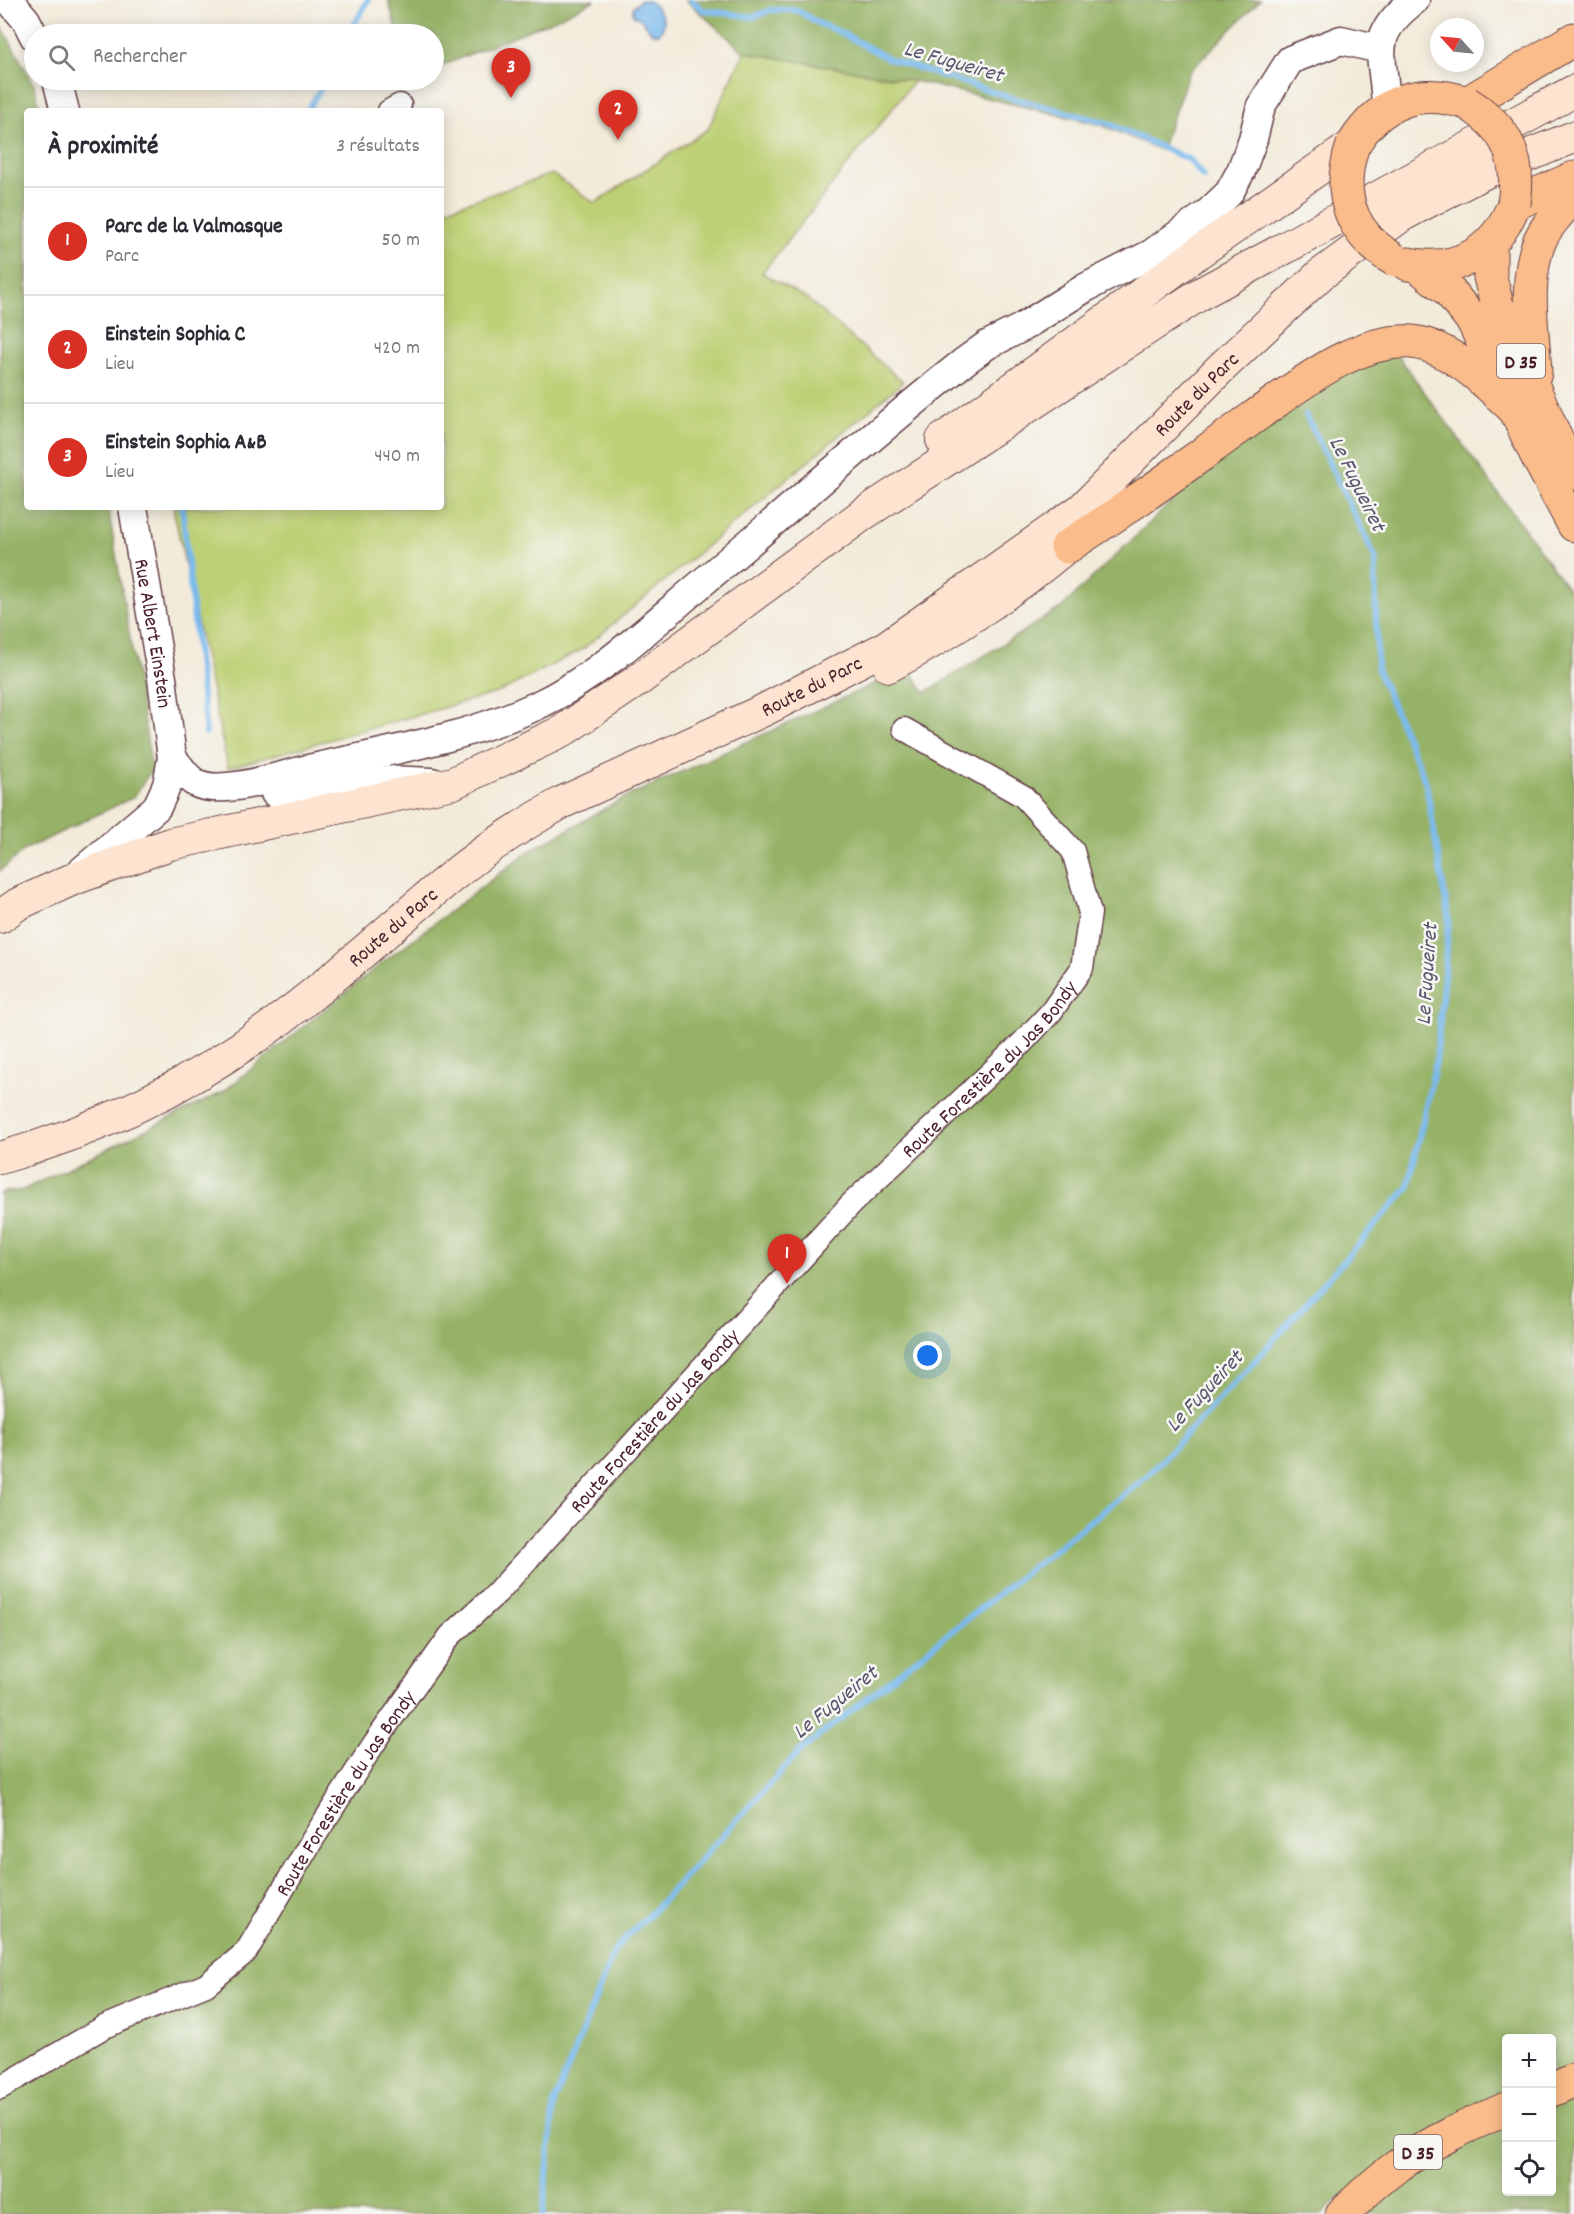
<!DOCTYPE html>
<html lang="fr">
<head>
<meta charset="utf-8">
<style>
  body { margin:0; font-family:Dekko,sans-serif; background:#f2f2f3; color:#2b2b33 }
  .controls { position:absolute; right:18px; bottom:18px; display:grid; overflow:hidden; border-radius:6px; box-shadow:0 3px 15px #0003 }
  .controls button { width:54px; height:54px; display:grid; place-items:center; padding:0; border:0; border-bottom:2px solid #e1e1e2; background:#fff; color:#2b2b33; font:30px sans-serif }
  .compass { position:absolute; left:1430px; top:18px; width:54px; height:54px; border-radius:50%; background:#fff; box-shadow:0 3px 15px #0003; rotate:297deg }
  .you { position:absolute; left:928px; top:1356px; width:21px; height:21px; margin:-15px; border:4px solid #fff; border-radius:50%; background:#1a73e8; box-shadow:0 0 0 9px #1a73e833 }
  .badge { display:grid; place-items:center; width:39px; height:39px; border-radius:50%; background:#d93025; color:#fff; font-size:20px; font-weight:700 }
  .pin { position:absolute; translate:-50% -50px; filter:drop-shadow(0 2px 3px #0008) }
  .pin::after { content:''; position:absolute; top:32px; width:21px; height:18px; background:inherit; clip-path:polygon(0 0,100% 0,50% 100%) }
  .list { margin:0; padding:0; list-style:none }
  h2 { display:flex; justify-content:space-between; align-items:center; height:78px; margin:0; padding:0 24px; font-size:26px }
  h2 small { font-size:20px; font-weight:400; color:#7c7c81 }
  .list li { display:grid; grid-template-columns:39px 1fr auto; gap:18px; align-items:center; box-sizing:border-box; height:108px; padding:0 24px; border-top:2px solid #e1e1e2 }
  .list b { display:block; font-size:22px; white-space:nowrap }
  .list p { margin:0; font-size:20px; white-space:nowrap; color:#7c7c81 }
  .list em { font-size:20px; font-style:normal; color:#7c7c81 }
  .icon { flex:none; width:33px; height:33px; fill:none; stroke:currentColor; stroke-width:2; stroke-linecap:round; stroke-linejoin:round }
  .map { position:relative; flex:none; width:1574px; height:2214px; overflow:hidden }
  .search { position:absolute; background:#fff; box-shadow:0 3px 15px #0003; left:24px; top:24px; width:420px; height:66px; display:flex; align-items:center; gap:15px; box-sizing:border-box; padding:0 21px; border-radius:33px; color:#7c7c81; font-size:22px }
  .panel { position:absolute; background:#fff; box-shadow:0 3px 15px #0003; left:24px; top:108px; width:420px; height:402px; border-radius:6px }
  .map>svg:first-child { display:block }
  .green { fill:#bed074; stroke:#847850; stroke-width:1.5 }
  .forest { fill:#96b266; stroke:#706848; stroke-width:1.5 }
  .water { fill:#7abaee; stroke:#626c8c; stroke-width:1.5 }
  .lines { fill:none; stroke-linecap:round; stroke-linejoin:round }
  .stream { stroke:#7abaee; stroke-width:6 }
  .minor-casing { stroke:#633e45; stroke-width:25 }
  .tertiary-casing { stroke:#633e45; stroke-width:31 }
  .secondary-casing { stroke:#633e45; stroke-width:34 }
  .primary-casing { stroke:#633e45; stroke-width:35 }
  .minor { stroke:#fff; stroke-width:22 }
  .tertiary { stroke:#fff; stroke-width:28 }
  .secondary { stroke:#fde4d1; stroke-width:32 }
  .primary { stroke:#fabc8b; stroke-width:33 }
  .primary-bridge-casing { stroke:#633e45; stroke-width:35; stroke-linecap:butt }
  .primary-bridge { stroke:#fabc8b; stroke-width:33 }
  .labels { text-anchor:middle; stroke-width:5; stroke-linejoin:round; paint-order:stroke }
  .shield { fill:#f6f6f2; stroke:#7e6067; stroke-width:1.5 }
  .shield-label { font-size:20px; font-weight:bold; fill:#4a1f2b }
  .street-label { font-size:21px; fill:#4a1f2b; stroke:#f6f6f2 }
  .water-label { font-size:22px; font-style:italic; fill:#5b556f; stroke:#f6f6f2 }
</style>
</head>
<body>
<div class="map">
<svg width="1574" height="2214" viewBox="0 0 1574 2214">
  <rect width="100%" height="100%" fill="#f6f6f2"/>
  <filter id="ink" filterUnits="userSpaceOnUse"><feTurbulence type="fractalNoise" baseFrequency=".0167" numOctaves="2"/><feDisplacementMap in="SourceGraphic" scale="12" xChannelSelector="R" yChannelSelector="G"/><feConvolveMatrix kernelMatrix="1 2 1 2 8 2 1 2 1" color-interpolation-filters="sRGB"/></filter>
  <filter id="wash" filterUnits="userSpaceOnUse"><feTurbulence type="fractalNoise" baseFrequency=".008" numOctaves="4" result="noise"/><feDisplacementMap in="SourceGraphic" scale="24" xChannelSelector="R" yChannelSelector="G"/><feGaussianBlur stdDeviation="1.35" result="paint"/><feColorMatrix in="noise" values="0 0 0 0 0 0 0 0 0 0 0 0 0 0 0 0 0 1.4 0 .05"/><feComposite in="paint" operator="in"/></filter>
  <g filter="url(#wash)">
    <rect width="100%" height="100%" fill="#f3ebda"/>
    <path class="green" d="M 744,52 L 914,81 L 762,273 L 806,298 L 903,382 L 583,649 L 500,692 L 228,768 L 173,507 L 441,507 L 441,211 L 552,174 L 595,203 L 708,129 Z"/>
    <path class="forest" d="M 388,0 L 595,0 L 556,19 L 434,69 L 434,34 L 398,34 Z
      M 686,0 L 1260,0 L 1189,72 L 1161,150 L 1102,125 L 914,81 L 744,52 Z
      M 0,23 L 35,87 L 40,111 L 27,111 L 27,507 L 108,507 L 152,769 L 134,797 L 26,849 L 0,871 Z
      M 1387,341 L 1574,597 L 1574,2066 L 1552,2076 L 1552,2038 L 1506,2038 L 1506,2096 L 1336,2200 L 1322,2214 L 0,2214 L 0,1193 L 23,1190 L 223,1092 L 378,966 L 528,852 L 624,798 L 909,668 L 925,693 L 1062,607 L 1192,482 L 1344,346 Z
      M 1574,2091 L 1574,2214 L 1360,2214 L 1422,2163 L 1506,2122 L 1506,2192 L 1552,2192 L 1552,2101 Z"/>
    <path class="water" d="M 641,0 L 651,2 C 660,12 670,21 659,34 L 652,33 L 642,20 L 633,15 L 633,7 Z"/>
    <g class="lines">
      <path class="stream" d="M 691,0 L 703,10 L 753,17 L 771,10 L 797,10 L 818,23 L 842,33 L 889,59 L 1012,98 L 1107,123 L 1190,160 L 1203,177
        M 349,34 L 368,0
        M 307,111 L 326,80
        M 182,507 L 206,733
        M 543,2214 L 554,2103 L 615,1949 L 657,1907 L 799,1752 L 1146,1477 L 1255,1361 L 1408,1188 L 1436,1061 L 1449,921 L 1426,783 L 1377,669 L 1375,557 L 1306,415"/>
    </g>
  </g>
  <g filter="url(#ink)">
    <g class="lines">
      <g class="minor-casing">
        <g id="minor">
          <path d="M 389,111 L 400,105"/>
          <path id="s1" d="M 0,2088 L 104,2027 L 206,1985 L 246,1952 L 311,1842 L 375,1742 L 450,1636 L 497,1593 L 851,1204 L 1022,1043 L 1051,1012 L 1082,968 L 1090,913 L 1073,851 L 1023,796 L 904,729"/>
        </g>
      </g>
      <g class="tertiary-casing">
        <g id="tertiary">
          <path d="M 9,0 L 26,20 L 34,36"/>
          <path d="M 57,80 L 65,111"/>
          <path d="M 1386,108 C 1385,55 1365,38 1415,0"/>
          <path id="s2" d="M 133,507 L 162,678 L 172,758 L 178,774"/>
          <path d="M 172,758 C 179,765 186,777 194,782 C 220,798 284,774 313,768 C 388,751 466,738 536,706 C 598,677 650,627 702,583 C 790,509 875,432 965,361 L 987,345 L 1021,328 L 1085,288 L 1151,254 L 1207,214 L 1229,193 L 1241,171 L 1253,139 L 1261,106 L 1290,60 L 1341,40 L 1380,49"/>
          <path d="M 275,793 L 389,780 L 432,782"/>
          <path d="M 77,875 L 157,807 L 167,785 L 172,758"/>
        </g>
      </g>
      <g class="secondary-casing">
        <g id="secondary">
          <path d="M 942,440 L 1199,252 L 1353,145"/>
          <path d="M 889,666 C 956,631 1030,580 1087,529"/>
          <path d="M 0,917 L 18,904 L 71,880 L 170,844 L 453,783 L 561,732 L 637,681 L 862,515 L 1200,294 L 1574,91"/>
          <path id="s3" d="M 0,1158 C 107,1128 202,1080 290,1012 C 345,970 396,922 450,878 C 485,849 524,824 563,802 L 764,710 L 883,649 L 1082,509 L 1219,370 L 1320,275 L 1401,216 L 1427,202 L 1484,173 L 1574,137"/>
        </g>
      </g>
      <g class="primary-casing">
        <path id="primary" d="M 1353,145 C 1380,101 1418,87 1467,103 L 1574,39
          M 1490,244 L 1490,277 L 1497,305 L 1554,434 L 1574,473
          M 1408,264 C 1459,274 1496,251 1514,204 L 1574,178
          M 1418,266 L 1449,291 L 1473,321 L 1538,458 L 1574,525
          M 1535,373 C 1533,331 1523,281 1540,240 C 1548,223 1561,210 1574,196
          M 1067,547 C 1102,524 1136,502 1169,478 C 1197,458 1226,437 1254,417 C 1298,386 1356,338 1412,342 C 1448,345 1488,384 1513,408
          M 1552,2090 L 1574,2080
          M 1342,2214 C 1360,2197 1378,2179 1399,2165 C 1432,2141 1469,2125 1506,2109"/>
      </g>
      <use href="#minor" class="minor"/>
      <use href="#tertiary" class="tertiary"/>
      <use href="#secondary" class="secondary"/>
      <use href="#primary" class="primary"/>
      <g class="primary-bridge-casing">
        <path id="primary-bridge" d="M 1467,103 C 1507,128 1521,157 1514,204
          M 1353,145 C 1336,194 1350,234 1395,260"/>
      </g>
      <use href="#primary-bridge" class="primary-bridge"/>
    </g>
  </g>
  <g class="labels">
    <g class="shield">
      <rect x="1497" y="344" width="48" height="34" rx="4.5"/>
      <rect x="1394" y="2135" width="48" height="34" rx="4.5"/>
    </g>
    <g class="shield-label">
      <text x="1521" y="368">D 35</text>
      <text x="1418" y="2159">D 35</text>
    </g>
    <g class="street-label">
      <text dy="7" stroke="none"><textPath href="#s3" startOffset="1432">Route du Parc</textPath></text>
      <text dy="7" stroke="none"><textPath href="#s2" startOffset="128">Rue Albert Einstein</textPath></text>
      <text dy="7" stroke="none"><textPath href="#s3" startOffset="946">Route du Parc</textPath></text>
      <text dy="7" stroke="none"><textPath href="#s3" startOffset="460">Route du Parc</textPath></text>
      <text dy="7" stroke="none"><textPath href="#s1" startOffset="1442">Route Forestière du Jas Bondy</textPath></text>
      <text dy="7" stroke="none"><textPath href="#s1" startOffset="956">Route Forestière du Jas Bondy</textPath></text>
      <text dy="7" stroke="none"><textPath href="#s1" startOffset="470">Route Forestière du Jas Bondy</textPath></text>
    </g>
    <g class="water-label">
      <text transform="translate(954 60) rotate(16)" y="8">Le Fugueiret</text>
      <text transform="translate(1359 483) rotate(64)" y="8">Le Fugueiret</text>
      <text transform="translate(1425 974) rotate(-86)" y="8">Le Fugueiret</text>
      <text transform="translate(1203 1390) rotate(-47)" y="8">Le Fugueiret</text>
      <text transform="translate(834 1701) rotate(-39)" y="8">Le Fugueiret</text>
    </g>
  </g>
</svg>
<div class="controls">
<button>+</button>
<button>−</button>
<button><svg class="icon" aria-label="locate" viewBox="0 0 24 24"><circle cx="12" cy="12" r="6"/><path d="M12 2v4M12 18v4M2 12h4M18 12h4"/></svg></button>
</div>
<svg class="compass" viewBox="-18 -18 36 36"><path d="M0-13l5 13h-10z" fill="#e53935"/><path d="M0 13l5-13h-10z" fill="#7c7c81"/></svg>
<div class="you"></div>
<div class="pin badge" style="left:787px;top:1284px">1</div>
<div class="pin badge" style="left:618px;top:140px">2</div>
<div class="pin badge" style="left:511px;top:98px">3</div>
<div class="search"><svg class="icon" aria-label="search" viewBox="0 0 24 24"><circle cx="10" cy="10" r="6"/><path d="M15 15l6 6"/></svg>Rechercher</div>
<section class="panel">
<h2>À proximité<small>3 résultats</small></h2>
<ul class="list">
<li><span class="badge">1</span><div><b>Parc de la Valmasque</b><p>Parc</p></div><em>50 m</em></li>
<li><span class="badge">2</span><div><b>Einstein Sophia C</b><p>Lieu</p></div><em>420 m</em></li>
<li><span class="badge">3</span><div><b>Einstein Sophia A&amp;B</b><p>Lieu</p></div><em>440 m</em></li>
</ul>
</section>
</div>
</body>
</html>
